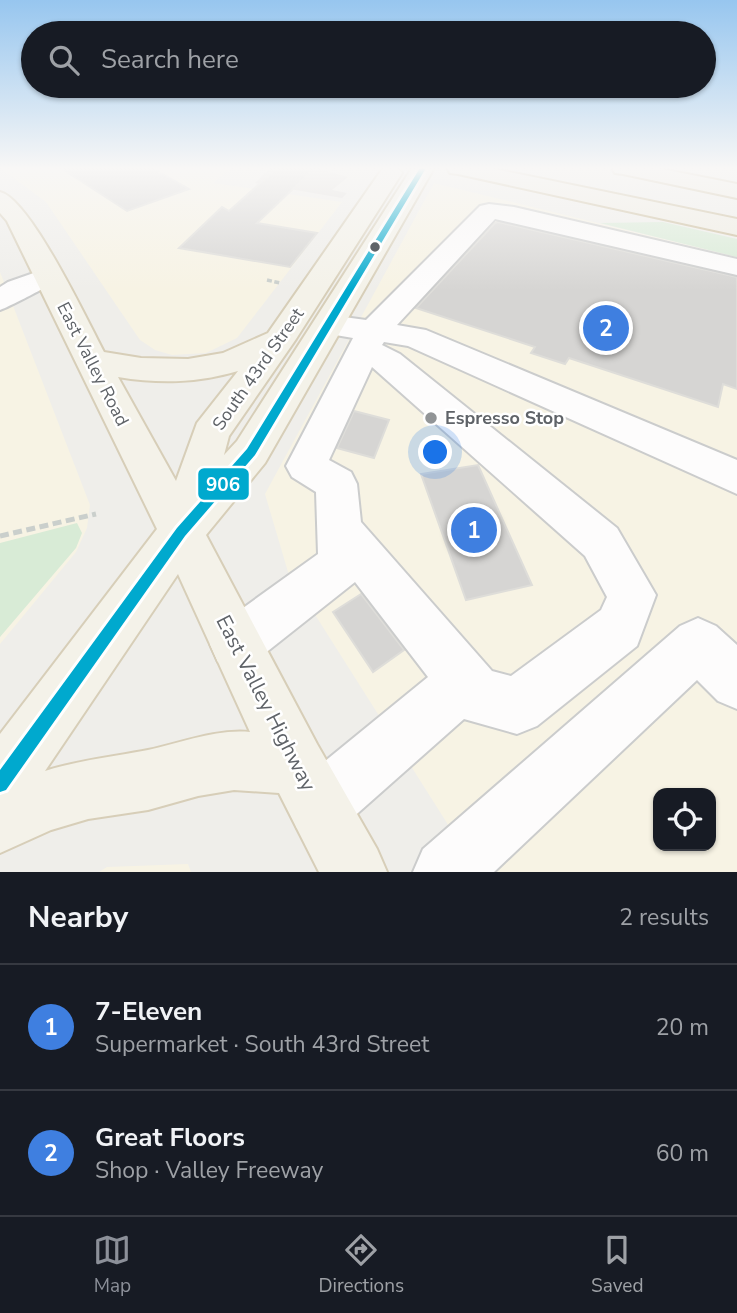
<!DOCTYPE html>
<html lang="en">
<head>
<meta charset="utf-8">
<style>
  body { margin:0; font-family:"Nunito Sans",sans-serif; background:#20242c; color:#f1f3f6 }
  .controls { position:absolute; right:21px; bottom:21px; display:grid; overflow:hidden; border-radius:14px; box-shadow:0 2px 5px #0004 }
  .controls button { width:63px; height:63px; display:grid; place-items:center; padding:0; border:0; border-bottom:2px solid #363941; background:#171b24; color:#f1f3f6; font:35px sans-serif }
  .you { position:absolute; left:436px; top:453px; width:24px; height:24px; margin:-18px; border:5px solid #fff; border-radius:50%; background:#1a73e8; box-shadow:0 0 0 10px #1a73e833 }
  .badge { display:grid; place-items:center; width:46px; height:46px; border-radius:50%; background:#8c9099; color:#fff; font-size:23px; font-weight:700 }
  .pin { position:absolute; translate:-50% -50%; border:4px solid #fff; box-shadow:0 2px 7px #0006 }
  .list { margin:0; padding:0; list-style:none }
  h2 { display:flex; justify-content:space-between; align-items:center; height:91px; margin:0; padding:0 28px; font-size:30px }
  h2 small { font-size:23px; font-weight:400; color:#9ea1a6 }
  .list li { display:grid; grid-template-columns:46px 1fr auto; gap:21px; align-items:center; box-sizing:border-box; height:126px; padding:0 28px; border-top:2px solid #363941 }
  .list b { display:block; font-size:26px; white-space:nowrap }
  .list p { margin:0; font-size:23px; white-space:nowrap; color:#9ea1a6 }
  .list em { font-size:23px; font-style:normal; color:#9ea1a6 }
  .icon { flex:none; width:38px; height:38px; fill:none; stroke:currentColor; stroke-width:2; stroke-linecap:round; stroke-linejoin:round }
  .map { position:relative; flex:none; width:737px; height:872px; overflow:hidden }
  .search { position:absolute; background:#171b24; box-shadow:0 2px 5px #0004; left:21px; right:21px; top:21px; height:77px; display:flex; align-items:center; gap:18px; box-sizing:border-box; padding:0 24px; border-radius:38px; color:#9ea1a6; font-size:26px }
  .sheet { height:343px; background:#171b24 }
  nav { display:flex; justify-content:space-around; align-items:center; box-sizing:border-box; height:98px; border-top:2px solid #363941; background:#171b24; font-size:19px; color:#9ea1a6 }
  nav a { display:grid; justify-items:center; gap:4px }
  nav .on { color:#8c9099 }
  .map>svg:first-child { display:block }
  .commercial { fill:#f7f3e4; fill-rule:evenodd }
  .industrial { fill:#dfddda }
  .green { fill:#d8ebd6 }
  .building { fill:#d6d5d3; stroke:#deddd9; stroke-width:2 }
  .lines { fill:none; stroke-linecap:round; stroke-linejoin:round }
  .minor-casing { stroke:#cbcccc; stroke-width:4 }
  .major-casing { stroke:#d7ceb8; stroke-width:4 }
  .highway-casing { stroke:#c8b996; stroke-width:4 }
  .path-far1 { stroke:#cacfcc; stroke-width:3.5; stroke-dasharray:5 2.5; stroke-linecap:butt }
  .path { stroke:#cacfcc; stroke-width:5; stroke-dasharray:9 4.5; stroke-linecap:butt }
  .minor { fill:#fdfcfc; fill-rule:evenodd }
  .major { fill:#f4f2e9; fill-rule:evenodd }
  .highway { fill:#f0ede3; fill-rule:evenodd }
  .bus-1-casing { stroke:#fff; stroke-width:6 }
  .bus-1 { fill:#00a9ce; fill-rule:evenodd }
  .bus-dot { fill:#5f6368; stroke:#fff; stroke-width:2.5 }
  .poi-dot { fill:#919496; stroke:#fff; stroke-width:2.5 }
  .labels { text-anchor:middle; stroke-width:5; stroke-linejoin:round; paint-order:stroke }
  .street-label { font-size:18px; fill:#5f6368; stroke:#fff }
  .poi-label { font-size:18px; font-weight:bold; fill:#5f6368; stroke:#fff; text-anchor:start }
  .near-street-label { font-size:21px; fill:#5f6368; stroke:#fff }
  .line-badge { stroke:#fff; stroke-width:2.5 }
  .badge-label { font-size:19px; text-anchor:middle; font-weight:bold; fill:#fff }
</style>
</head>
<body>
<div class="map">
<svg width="737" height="872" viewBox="0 0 737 872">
  <rect width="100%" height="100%" fill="#efeeea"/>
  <path class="commercial" d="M 0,168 L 230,168 L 213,183 L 342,202 L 237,338 L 206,353 L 172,355 L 155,350 L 140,340 L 46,202 Z
    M 434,183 L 737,257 L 737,872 L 478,872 L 288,572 L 265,494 ZM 658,793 L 711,793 L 711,846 L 658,846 Z
    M 0,272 L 90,505 L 87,528 L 76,552 L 0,644 Z
    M 188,864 L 191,872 L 99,872 L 107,867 Z"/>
  <path class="industrial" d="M 270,168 L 316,168 L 348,177 L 332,190 L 347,193 L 342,198 L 255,183 Z"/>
  <path class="green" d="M 663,222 L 737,239 L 737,257 L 600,223 Z
    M 77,523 L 82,533 L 76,548 L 0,637 L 0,543 Z"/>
  <path class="building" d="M 61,168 L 152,168 L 189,189 L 127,211 Z
    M 277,168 L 314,169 L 257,223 L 317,233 L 290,267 L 179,248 L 222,207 L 229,211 Z
    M 498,222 L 737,277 L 737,389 L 723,384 L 718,407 L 569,358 L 565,364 L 531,353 L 535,347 L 416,308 L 495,223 Z
    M 354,411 L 389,420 L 374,458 L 337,448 Z
    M 478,465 L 532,585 L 466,600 L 421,474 Z
    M 361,594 L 404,650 L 373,672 L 333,612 Z"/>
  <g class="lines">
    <g class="minor-casing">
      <path id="minor" d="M 489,204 L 514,207 L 737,259 L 737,275 L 495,219 L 397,325 L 426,330 L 737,460 L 737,494 L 408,346 L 384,342 L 382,345 L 400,354 L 617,528 L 656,595 L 637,646 L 537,726 L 517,734 L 464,719 L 341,828 L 319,837 L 297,828 L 288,806 L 297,784 L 428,677 L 355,582 L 254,662 L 236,670 L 218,662 L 210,644 L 218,626 L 318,554 L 316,492 L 292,477 L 286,466 L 353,338 L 318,332 L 313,325 L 318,318 L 329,315 L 366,320 L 480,206 ZM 372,367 L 585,556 L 607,597 L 601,610 L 511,676 L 492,671 L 361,522 L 357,484 L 351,472 L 329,460 Z
        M 48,268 L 58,271 L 62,277 C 59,281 7,308 0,310 L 0,287 L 8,282 Z
        M 698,618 L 716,626 L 737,645 L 737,709 L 718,701 L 697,680 L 494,872 L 413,872 L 423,849 L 680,626 Z"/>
    </g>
    <g class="major-casing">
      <path id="major" d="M 383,168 L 398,168 L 402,173 L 296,339 L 229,436 L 224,455 L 237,441 L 412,168 L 434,168 L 265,463 L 206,535 L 317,744 L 377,849 L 387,872 L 319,872 L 279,793 L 234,790 L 198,796 L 148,810 L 88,819 L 51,830 L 0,853 L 0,734 L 157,529 L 7,221 L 0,213 L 0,192 C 30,199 87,320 104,352 L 141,358 L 188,359 L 223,353 L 268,333 ZM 238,371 L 197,423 L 176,481 L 118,377 C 160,384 197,383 238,371 ZM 178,574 L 250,732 C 214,729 182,743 148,750 C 113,757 79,760 45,771 Z"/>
    </g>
    <g class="highway-casing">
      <path id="highway" d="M 447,168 L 490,168 L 737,219 L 737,235 L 458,174 L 450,173 Z
        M 612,168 L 657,168 L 737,184 L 737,198 L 623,174 L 615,173 Z"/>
    </g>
    <path class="path-far1" d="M 267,280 L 280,283"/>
    <path class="path" d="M 0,536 L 96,514"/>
    <use href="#minor" class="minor"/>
    <use href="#major" class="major"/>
    <use href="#highway" class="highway"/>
    <g class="bus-1-casing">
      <path id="bus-1" d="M 420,168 L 426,168 L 255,455 L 185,536 L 6,790 L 0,792 L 0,770 L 177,528 L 247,449 Z"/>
    </g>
    <use href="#bus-1" class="bus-1"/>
  </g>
  <linearGradient id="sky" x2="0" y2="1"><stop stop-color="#97c6ef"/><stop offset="0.58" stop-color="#f8f7f6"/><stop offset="1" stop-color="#f8f7f6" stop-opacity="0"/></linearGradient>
  <rect width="737" height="290" fill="url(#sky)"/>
  <circle class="bus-dot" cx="375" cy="247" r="6"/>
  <circle class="poi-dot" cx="431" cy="418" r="7"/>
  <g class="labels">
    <g class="street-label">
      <text transform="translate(93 364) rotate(63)" y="6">East Valley Road</text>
      <text transform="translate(258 369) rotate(-55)" y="6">South 43rd Street</text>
    </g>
    <g class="poi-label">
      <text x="445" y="424">Espresso Stop</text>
    </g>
    <g class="near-street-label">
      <text transform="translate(266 703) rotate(63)" y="7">East Valley Highway</text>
    </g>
  </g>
  <rect class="line-badge" x="197" y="467" width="53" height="34" rx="7" fill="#00a9ce"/>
  <g class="badge-label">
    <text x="223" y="491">906</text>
  </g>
</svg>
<div class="controls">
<button><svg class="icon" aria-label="locate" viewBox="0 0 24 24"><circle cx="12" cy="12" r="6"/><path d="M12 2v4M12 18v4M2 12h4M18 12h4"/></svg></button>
</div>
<div class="you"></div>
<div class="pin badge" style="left:474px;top:530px;background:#3f7fe0">1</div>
<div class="pin badge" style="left:606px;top:328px;background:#3f7fe0">2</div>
<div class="search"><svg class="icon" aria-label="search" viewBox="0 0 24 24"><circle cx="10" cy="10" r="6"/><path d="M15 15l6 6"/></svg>Search here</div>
</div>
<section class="sheet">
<h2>Nearby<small>2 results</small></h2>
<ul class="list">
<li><span class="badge" style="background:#3f7fe0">1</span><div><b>7-Eleven</b><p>Supermarket · South 43rd Street</p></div><em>20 m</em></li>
<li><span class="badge" style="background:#3f7fe0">2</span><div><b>Great Floors</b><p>Shop · Valley Freeway</p></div><em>60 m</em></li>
</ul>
</section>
<nav>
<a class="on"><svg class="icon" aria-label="map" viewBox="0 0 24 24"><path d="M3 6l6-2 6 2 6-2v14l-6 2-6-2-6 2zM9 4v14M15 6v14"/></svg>Map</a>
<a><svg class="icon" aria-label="directions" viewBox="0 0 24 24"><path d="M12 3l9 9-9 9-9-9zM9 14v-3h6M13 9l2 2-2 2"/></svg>Directions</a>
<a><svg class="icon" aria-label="saved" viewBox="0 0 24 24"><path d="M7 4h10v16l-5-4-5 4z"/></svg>Saved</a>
</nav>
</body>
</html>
